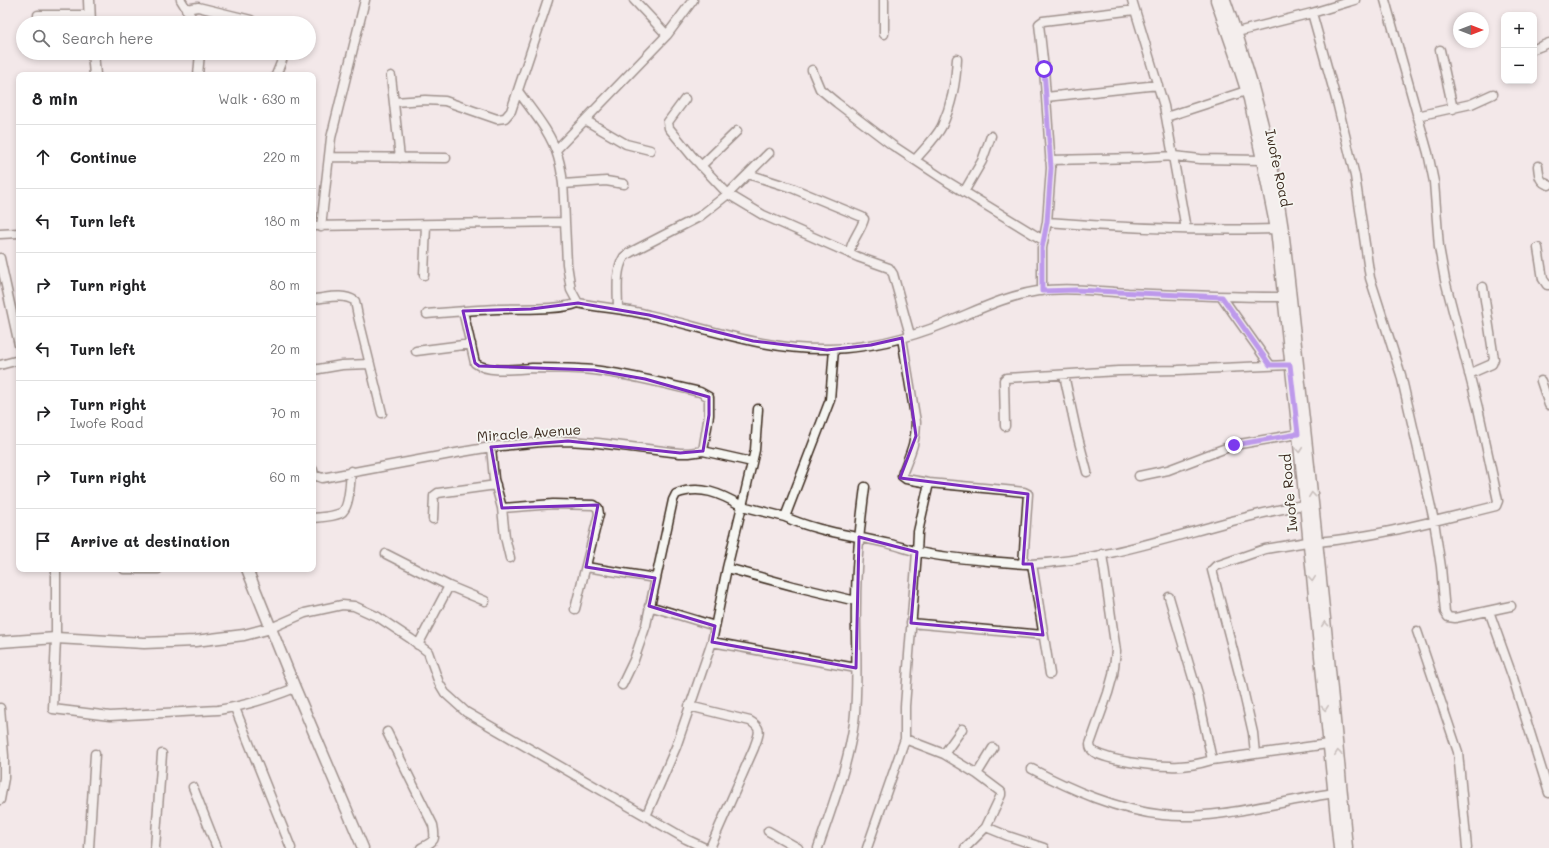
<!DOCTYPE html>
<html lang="en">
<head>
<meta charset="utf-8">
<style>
  body { margin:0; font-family:Mali,sans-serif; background:#f6f6f6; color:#202124 }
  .controls { position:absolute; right:12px; top:12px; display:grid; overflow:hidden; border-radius:8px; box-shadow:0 2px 6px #0003 }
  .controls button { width:36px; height:36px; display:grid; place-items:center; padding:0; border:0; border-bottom:1px solid #e0e0e0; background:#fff; color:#202124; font:20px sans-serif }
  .compass { position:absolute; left:1453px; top:12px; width:36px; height:36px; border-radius:50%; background:#fff; box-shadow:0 2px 6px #0003; rotate:90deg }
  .stop { position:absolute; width:12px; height:12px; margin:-9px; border:3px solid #7c3aed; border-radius:50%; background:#fff }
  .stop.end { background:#7c3aed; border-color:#fff; box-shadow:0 1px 4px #0008 }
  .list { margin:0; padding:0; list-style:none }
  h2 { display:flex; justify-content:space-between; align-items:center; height:52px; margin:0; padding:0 16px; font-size:17px }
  h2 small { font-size:13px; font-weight:400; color:#757577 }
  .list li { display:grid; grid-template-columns:26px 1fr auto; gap:12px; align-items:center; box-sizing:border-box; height:64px; padding:0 16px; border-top:1px solid #e0e0e0 }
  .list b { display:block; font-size:15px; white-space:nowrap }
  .list p { margin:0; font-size:13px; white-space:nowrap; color:#757577 }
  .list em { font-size:13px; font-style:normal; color:#757577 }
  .icon { flex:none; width:22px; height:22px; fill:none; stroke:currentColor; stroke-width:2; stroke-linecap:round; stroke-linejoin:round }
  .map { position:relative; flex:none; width:1549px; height:848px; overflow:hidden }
  .search { position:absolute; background:#fff; box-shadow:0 2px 6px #0003; left:16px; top:16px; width:300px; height:44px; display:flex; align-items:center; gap:10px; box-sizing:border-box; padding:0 14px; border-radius:22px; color:#757577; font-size:15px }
  .panel { position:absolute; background:#fff; box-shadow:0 2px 6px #0003; left:16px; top:72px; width:300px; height:500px; border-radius:8px }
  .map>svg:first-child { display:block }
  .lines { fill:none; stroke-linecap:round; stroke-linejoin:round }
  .minor-casing { stroke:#3b2a1e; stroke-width:11 }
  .tertiary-casing { stroke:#3b2a1e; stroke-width:13 }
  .minor { stroke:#f6f6f2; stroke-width:8 }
  .tertiary { stroke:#f6f6f2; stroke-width:10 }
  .oneway { stroke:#989088 }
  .route { stroke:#7c3aed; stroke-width:5 }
  .marked { fill:none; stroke:#7b2cbf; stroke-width:3; stroke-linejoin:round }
  .labels { text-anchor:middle; stroke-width:3.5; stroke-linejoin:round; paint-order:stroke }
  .street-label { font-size:14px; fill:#3b2a1e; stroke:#f6f6f2 }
</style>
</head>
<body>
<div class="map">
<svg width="1549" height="848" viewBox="0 0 1549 848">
  <rect width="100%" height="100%" fill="#f3e8e9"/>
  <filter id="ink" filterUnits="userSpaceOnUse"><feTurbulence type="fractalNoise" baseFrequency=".025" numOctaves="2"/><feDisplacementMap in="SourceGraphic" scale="8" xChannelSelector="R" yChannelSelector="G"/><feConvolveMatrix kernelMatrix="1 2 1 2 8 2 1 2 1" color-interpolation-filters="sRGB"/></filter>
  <g filter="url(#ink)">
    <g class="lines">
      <g class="minor-casing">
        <path id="minor" d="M 181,0 L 195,23
          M 634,0 L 667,35
          M 1132,0 L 1164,106 L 1186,229
          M 186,9 L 198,7 L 251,20
          M 1312,13 L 1338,106 L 1355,176 L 1370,278 L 1401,375 L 1418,449 L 1434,521 L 1441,567 L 1445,612 L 1448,617 L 1455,618 L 1511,606
          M 38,15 L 90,15
          M 1237,32 L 1312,13 L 1355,0
          M 884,34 L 884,0
          M 1534,49 L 1549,43
          M 1440,50 L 1453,109
          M 812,70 L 820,89 L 837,103 L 892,145 L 948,182 L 1043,240
          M 198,75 L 200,53
          M 276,75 L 285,53
          M 391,76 L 400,158
          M 518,91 C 532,111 551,132 558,157 C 564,177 564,200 565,222
          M 1046,97 L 1158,85
          M 685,99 L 668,122 L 669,128 L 692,156 L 728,194 L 763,215 L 858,257 L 889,268 L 893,274 L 910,335
          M 394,102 L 425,100 L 445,101 L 497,119 L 505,118 L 511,111 L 548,0
          M 1417,116 L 1471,104 L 1493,94
          M 1166,117 L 1246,91
          M 585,120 L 626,144 L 650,150
          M 556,150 L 667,35 L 693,0
          M 329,157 L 446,158
          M 915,160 C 924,149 936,138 942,126 C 952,104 956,82 957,59
          M 1050,160 L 1140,158 L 1174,156 L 1200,159 L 1262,160
          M 701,166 L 737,131
          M 1538,166 C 1539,176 1539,182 1549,185
          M 748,174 L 792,188 L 862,217 L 864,219 C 861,231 850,241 850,253
          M 563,184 L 606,181 L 624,184
          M 964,192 L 982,161 L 991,136
          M 1047,222 C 1123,228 1199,231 1276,229
          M 313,226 L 565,222 L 567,264 L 571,290 L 578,303 C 602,308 626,309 649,315 C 709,329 768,351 830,349 C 869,348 909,338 946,323 C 976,311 1005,296 1038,291 C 1067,287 1099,291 1128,293 C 1180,295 1232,297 1283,297
          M 321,227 L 331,138 L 365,0
          M 0,234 L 19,233
          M 1538,248 L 1543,279 L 1547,285 L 1549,285
          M 0,258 L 19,345
          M 424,275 L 426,225
          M 1042,291 L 1042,248 L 1047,222 L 1051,168 L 1044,69 L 1039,24 L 1043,21 L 1135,10
          M 1222,297 L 1270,365
          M 313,299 C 327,298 343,293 355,301 L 358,316 L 382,413
          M 618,309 C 618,293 615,271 624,257 C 627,254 631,252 635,250 L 699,217 L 728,194 L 769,153
          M 463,311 L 475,363 C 487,373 517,369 532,368 C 552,368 572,368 593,370 C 629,374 665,384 700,392 L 709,397 L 709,415 L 703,451
          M 427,314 C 451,312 474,310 498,309 C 522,308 557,311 578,303
          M 902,338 L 916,422 C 916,442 910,454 903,472 L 902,476 L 906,479 L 929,483 L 1005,490 L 1024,492 L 1028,494 L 1023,564
          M 416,351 L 471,344
          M 0,365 L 19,360
          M 313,370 L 342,365 L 370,364
          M 1469,374 L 1492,364 L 1494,359 L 1483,287
          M 1064,375 L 1076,430 L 1087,472
          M 1541,381 L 1549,405
          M 1005,426 L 1004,380 L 1006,378 L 1118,371 L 1178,370 L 1290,365
          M 491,447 L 494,479 L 502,508 L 505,537 L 510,558
          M 313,470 L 314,475 L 322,478 L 456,453 L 491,447 L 542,442 L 568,441 L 598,443 L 680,453 L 689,453 L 703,451 L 752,462
          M 1139,476 L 1168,470 L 1234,445 L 1298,434
          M 502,508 L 553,504 L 594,505 L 598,508 L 599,514 L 575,609
          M 785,517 C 818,532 854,535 890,544 C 899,546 909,550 919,552 C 941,557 964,559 988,561 C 1001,562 1016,564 1030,564 C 1124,560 1212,520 1304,505
          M 313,518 C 322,517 332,517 341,513 C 350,508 350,481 351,471
          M 433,519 L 434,496 L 438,493 L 496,485
          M 1317,542 C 1376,537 1434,521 1492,507 L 1496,506 L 1498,501 L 1478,408 L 1445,280 L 1439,247 L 1434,182 L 1428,153 L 1385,0
          M 386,554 L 449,586 L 418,645
          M 1102,554 L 1116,651 L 1113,675 L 1108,693 L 1090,744 C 1090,748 1091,750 1094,752 C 1110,761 1151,766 1170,766 C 1184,767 1199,764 1212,760 L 1328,744
          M 1032,564 L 1050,674
          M 586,567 L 655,578
          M 727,568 L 793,586 L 856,601
          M 56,569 L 56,638 L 53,709 L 110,716 L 218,710 C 245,706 270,698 295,688
          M 124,569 L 158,569
          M 449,586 L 485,601
          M 1169,597 L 1198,695 L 1212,760
          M 649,606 L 715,626
          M 1489,611 L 1513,678 L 1549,793
          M 911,623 L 1043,635
          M 271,628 L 305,613 L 342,605 L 354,606 L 378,617 L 411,639 L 428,652 L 439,683 L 445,693 L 466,712 L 646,816
          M 1417,631 L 1458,752 L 1467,848
          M 712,642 L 856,668
          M 622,685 L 634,660 L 646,625 L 673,500 L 676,494 C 700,484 721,494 742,506 L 755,450 L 758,409
          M 689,706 L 750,721 C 764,729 758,735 754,748 L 710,848
          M 0,708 L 4,756 L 4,778 L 0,800
          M 235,708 L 291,848
          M 387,732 L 433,825 C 436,840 435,841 421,848
          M 905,739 L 944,754 L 977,774 L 1001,792 L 1001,795 L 986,827 L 965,848
          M 944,754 L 962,729
          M 1255,754 L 1253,733 L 1241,681 L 1212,570 L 1216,566 L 1265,549 L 1307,542
          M 1032,769 C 1072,790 1117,810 1163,815 C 1215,821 1281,801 1334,793
          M 977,774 L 993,748
          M 193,787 L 217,848
          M 986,827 L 1008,836 L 1044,848
          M 768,831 L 798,848
          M 89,848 L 95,754
          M 155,848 L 162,754
          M 705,848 L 686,839 L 646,816 L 676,747 L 712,642 L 727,568 L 742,506 L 785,517 L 830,400 L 834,349
          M 818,848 C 832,807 848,765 854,723 C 859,683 855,642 856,602 C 856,563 860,525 865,487
          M 867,848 L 905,739 L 905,706 L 917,552 L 918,532 L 929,483"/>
      </g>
      <g class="tertiary-casing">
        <path id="tertiary" d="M 89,0 L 90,23
          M 1216,0 L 1234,52 L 1249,99 L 1262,160 L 1276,229 L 1298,434 L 1339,848
          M 1225,0 C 1252,74 1272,152 1283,230 C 1290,284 1295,338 1301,393 C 1318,544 1333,696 1347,848
          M 93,53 L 95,75
          M 247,569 L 295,688 L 363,848
          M 0,642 L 56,638 L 144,643 L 195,641 L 244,635 L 271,628"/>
      </g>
      <use href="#minor" class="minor"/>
      <use href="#tertiary" class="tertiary"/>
    </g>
    <defs><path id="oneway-chevron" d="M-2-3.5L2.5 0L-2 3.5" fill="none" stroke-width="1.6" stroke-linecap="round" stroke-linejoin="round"/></defs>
    <g class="oneway">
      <use href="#oneway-chevron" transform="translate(1299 450) rotate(85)"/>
      <use href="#oneway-chevron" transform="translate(1312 495) rotate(-96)"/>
      <use href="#oneway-chevron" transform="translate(1312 579) rotate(84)"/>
      <use href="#oneway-chevron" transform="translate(1325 624) rotate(-95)"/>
      <use href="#oneway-chevron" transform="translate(1325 708) rotate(84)"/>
      <use href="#oneway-chevron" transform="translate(1338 753) rotate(-96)"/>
    </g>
  </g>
  <g class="lines" filter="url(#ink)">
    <path class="route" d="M 1044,69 L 1051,168 L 1047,222 L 1042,248 L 1042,291 L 1076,290 L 1222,297 L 1270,365 L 1290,365 L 1298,434 L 1234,445"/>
  </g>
  <path d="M0 0H1549V848H0ZM 578,303 L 649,315 L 753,341 L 827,350 L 871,345 L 902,338 L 916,436 L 900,478 L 1028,494 L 1023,564 L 1032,564 L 1043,635 L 911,623 L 917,552 L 859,537 L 856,668 L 712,642 L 715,626 L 649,606 L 655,578 L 586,567 L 598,505 L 502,508 L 491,447 L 568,441 L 680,453 L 703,451 L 709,415 L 709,397 L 645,379 L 594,370 L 479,366 L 475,363 L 463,311 L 531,309 Z" fill="#f3e8e9" fill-opacity=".55" fill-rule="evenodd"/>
  <path class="marked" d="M 578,303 L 649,315 L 753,341 L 827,350 L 871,345 L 902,338 L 916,436 L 900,478 L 1028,494 L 1023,564 L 1032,564 L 1043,635 L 911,623 L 917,552 L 859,537 L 856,668 L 712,642 L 715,626 L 649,606 L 655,578 L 586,567 L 598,505 L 502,508 L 491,447 L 568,441 L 680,453 L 703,451 L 709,415 L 709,397 L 645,379 L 594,370 L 479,366 L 475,363 L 463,311 L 531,309 Z"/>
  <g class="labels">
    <g class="street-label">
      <text transform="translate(1278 168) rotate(78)" y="5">Iwofe Road</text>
      <text transform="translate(529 433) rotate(-4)" y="5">Miracle Avenue</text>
      <text transform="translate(1289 493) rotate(-95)" y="5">Iwofe Road</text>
    </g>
  </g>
</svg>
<div class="controls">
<button>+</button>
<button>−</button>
</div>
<svg class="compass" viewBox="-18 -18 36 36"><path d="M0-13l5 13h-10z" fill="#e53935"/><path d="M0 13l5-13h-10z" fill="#757577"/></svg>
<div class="stop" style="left:1044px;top:69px"></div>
<div class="stop end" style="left:1234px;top:445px"></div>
<div class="search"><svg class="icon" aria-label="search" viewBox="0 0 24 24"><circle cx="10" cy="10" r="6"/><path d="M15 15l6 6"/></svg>Search here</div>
<section class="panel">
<h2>8 min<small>Walk · 630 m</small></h2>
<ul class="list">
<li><svg class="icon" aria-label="ahead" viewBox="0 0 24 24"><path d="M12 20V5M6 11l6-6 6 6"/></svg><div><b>Continue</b></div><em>220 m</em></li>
<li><svg class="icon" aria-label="left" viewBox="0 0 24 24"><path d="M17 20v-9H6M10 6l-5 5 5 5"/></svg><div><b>Turn left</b></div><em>180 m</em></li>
<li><svg class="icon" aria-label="right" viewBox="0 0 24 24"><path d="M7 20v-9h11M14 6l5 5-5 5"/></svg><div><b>Turn right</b></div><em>80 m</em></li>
<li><svg class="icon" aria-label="left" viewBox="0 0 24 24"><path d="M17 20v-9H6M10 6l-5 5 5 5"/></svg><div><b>Turn left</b></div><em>20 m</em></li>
<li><svg class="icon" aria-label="right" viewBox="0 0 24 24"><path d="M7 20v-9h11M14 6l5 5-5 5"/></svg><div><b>Turn right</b><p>Iwofe Road</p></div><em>70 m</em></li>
<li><svg class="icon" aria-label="right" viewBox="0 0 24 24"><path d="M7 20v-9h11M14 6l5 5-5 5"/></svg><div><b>Turn right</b></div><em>60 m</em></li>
<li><svg class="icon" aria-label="arrive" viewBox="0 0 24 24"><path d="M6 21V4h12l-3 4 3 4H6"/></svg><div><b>Arrive at destination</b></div></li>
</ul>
</section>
</div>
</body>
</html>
